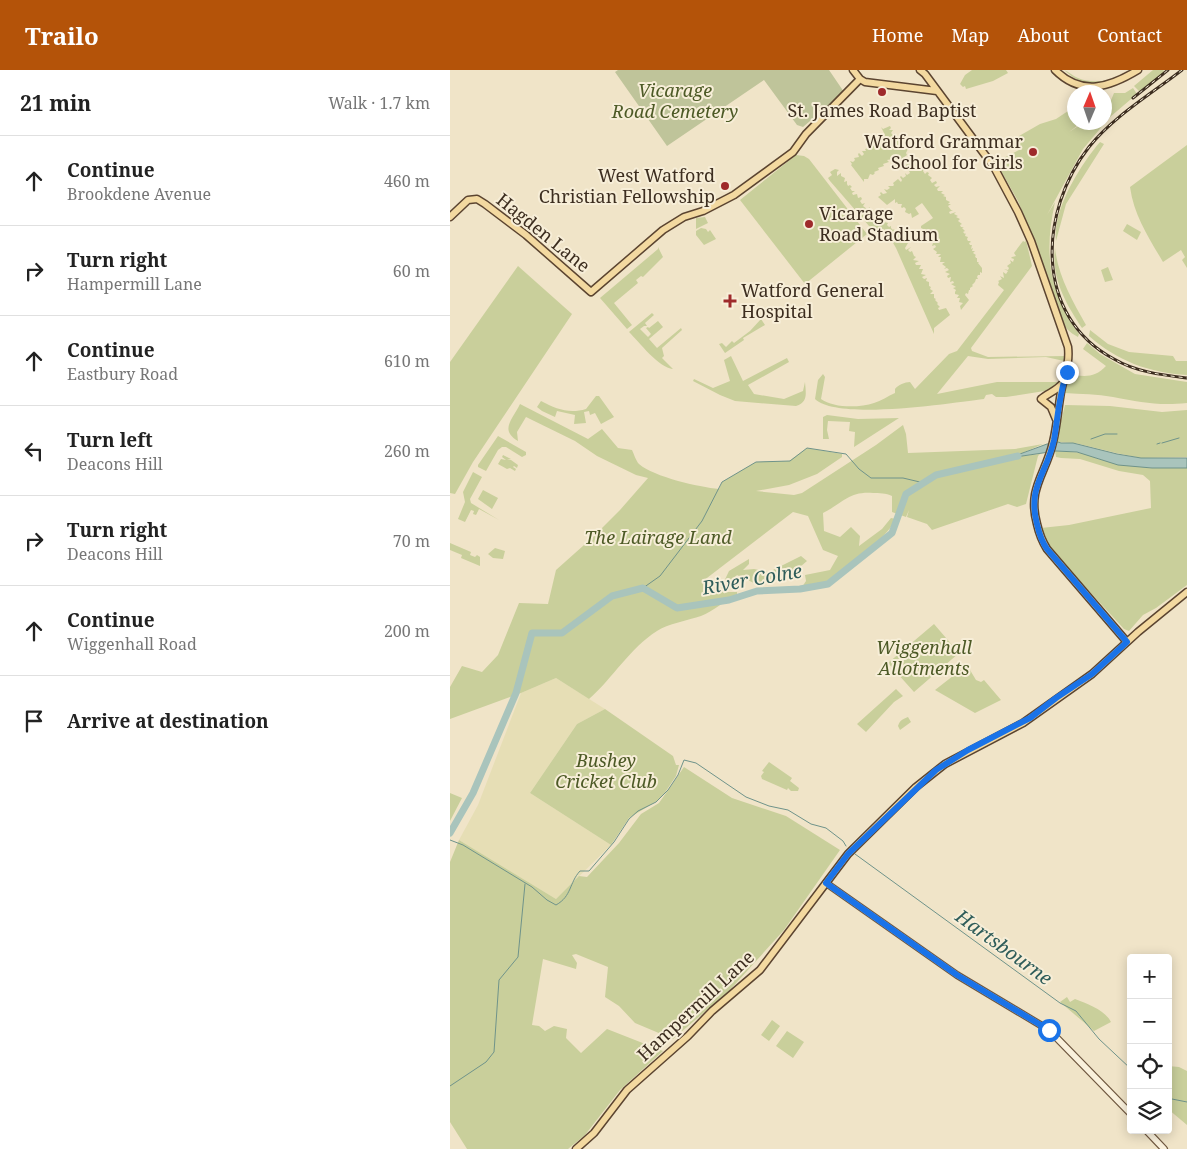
<!DOCTYPE html>
<html lang="en">
<head>
<meta charset="utf-8">
<style>
  body { margin:0; font-family:"Noto Serif",serif; background:#f6f6f6; color:#222 }
  .controls { position:absolute; right:15px; bottom:15px; display:grid; overflow:hidden; border-radius:5px; box-shadow:0 2px 12px #0003 }
  .controls button { width:45px; height:45px; display:grid; place-items:center; padding:0; border:0; border-bottom:1px solid #e0e0e0; background:#fff; color:#222; font:25px sans-serif }
  .compass { position:absolute; left:617px; top:15px; width:45px; height:45px; border-radius:50%; background:#fff; box-shadow:0 2px 12px #0003; rotate:2deg }
  .stop { position:absolute; width:15px; height:15px; margin:-11px; border:4px solid #1a73e8; border-radius:50%; background:#fff }
  .stop.end { background:#1a73e8; border-color:#fff; box-shadow:0 1px 5px #0008 }
  .list { margin:0; padding:0; list-style:none }
  h2 { display:flex; justify-content:space-between; align-items:center; height:65px; margin:0; padding:0 20px; font-size:21px }
  h2 small { font-size:16px; font-weight:400; color:#767676 }
  .list li { display:grid; grid-template-columns:32px 1fr auto; gap:15px; align-items:center; box-sizing:border-box; height:90px; padding:0 20px; border-top:1px solid #e0e0e0 }
  .list b { display:block; font-size:19px; white-space:nowrap }
  .list p { margin:0; font-size:16px; white-space:nowrap; color:#767676 }
  .list em { font-size:16px; font-style:normal; color:#767676 }
  .icon { flex:none; width:28px; height:28px; fill:none; stroke:currentColor; stroke-width:2; stroke-linecap:round; stroke-linejoin:round }
  .map { position:relative; flex:none; width:737px; height:1079px; overflow:hidden }
  header { display:flex; align-items:center; gap:30px; box-sizing:border-box; height:70px; padding:0 25px; background:#b45309; color:#fff }
  header strong { font-size:24px }
  nav { display:flex; gap:28px; margin-inline-start:auto; font-size:18px }
  main { display:flex }
  aside { flex:1; background:#fff }
  .map>svg:first-child { display:block }
  .farmland { fill:#e6deb5 }
  .green { fill:#c9cf9b }
  .cemetery { fill:#bfc49a }
  .water { fill:#a9c4bc; stroke:#6f938a }
  .lines { fill:none; stroke-linecap:round; stroke-linejoin:round }
  .stream { stroke:#6f938a; stroke-width:1 }
  .river { stroke:#a9c4bc; stroke-width:7 }
  .secondary-casing { stroke:#6f573f; stroke-width:8 }
  .primary-casing { stroke:#5b4430; stroke-width:9 }
  .secondary { stroke:#faf1dc; stroke-width:5.5 }
  .primary { stroke:#f3d9a0; stroke-width:6 }
  .rail-casing { stroke:#3d2e20; stroke-width:3 }
  .rail { stroke:#f7eed8; stroke-width:1; stroke-dasharray:4; stroke-linecap:butt }
  .route { stroke:#1a73e8; stroke-width:6 }
  .poi-dot { fill:#9e2a2b; stroke:#f7eed8; stroke-width:2 }
  .labels { text-anchor:middle; stroke-width:4; stroke-linejoin:round; paint-order:stroke }
  .park-label { font-size:18px; font-style:italic; fill:#4d5a26; stroke:#f7eed8 }
  .poi-label { font-size:18px; fill:#3d2e20; stroke:#f7eed8; text-anchor:end }
  .street-label { font-size:18px; fill:#3d2e20; stroke:#f7eed8 }
  .water-label { font-size:19px; font-style:italic; fill:#2f5d5a; stroke:#f7eed8 }
</style>
</head>
<body>
<header>
<strong>Trailo</strong>
<nav><a>Home</a><a>Map</a><a>About</a><a>Contact</a></nav>
</header>
<main>
<aside>
<h2>21 min<small>Walk · 1.7 km</small></h2>
<ul class="list">
<li><svg class="icon" aria-label="ahead" viewBox="0 0 24 24"><path d="M12 20V5M6 11l6-6 6 6"/></svg><div><b>Continue</b><p>Brookdene Avenue</p></div><em>460 m</em></li>
<li><svg class="icon" aria-label="right" viewBox="0 0 24 24"><path d="M7 20v-9h11M14 6l5 5-5 5"/></svg><div><b>Turn right</b><p>Hampermill Lane</p></div><em>60 m</em></li>
<li><svg class="icon" aria-label="ahead" viewBox="0 0 24 24"><path d="M12 20V5M6 11l6-6 6 6"/></svg><div><b>Continue</b><p>Eastbury Road</p></div><em>610 m</em></li>
<li><svg class="icon" aria-label="left" viewBox="0 0 24 24"><path d="M17 20v-9H6M10 6l-5 5 5 5"/></svg><div><b>Turn left</b><p>Deacons Hill</p></div><em>260 m</em></li>
<li><svg class="icon" aria-label="right" viewBox="0 0 24 24"><path d="M7 20v-9h11M14 6l5 5-5 5"/></svg><div><b>Turn right</b><p>Deacons Hill</p></div><em>70 m</em></li>
<li><svg class="icon" aria-label="ahead" viewBox="0 0 24 24"><path d="M12 20V5M6 11l6-6 6 6"/></svg><div><b>Continue</b><p>Wiggenhall Road</p></div><em>200 m</em></li>
<li><svg class="icon" aria-label="arrive" viewBox="0 0 24 24"><path d="M6 21V4h12l-3 4 3 4H6"/></svg><div><b>Arrive at destination</b></div></li>
</ul>
</aside>
<div class="map">
<svg width="737" height="1079" viewBox="0 0 737 1079">
  <rect width="100%" height="100%" fill="#f0e4c8"/>
  <path class="farmland" d="M 106,608 L 155,639 L 127,654 L 80,723 L 161,775 L 106,829 L 9,770 L 28,735 L 71,623 Z"/>
  <path class="green" d="M 522,0 L 556,0 L 558,3 L 543,11 L 516,19 L 515,16 L 513,17 L 510,14 L 515,5 Z
    M 614,0 C 619,2 623,6 628,8 C 639,13 656,12 667,7 C 674,4 676,0 685,0 C 669,10 645,19 627,10 C 622,7 618,3 614,0 Z
    M 703,0 L 713,0 L 715,2 L 690,22 L 684,16 Z
    M 683,18 L 687,24 L 660,47 L 633,79 L 597,145 L 605,132 C 594,183 598,220 629,264 L 628,267 C 620,263 612,256 612,247 L 611,247 L 575,148 L 568,131 L 546,92 L 569,80 L 564,69 L 590,54 L 606,49 L 621,39 L 624,44 L 624,52 L 631,53 L 619,62 L 633,53 L 636,53 L 640,59 L 648,53 L 654,52 C 655,42 660,33 664,23 L 675,23 Z
    M 440,56 L 441,58 L 439,60 L 443,60 L 441,63 L 443,65 L 445,63 L 445,67 L 446,69 L 449,67 L 448,70 L 452,71 L 450,73 L 452,75 L 454,74 L 455,75 L 453,77 L 455,79 L 458,79 L 456,83 L 457,85 L 450,90 L 444,85 L 441,87 L 443,89 L 437,90 L 439,92 L 433,94 L 434,96 L 428,98 L 429,100 L 424,102 L 425,103 L 423,105 L 420,104 L 418,109 L 414,109 L 414,112 L 401,95 L 402,94 L 400,91 L 403,92 L 405,90 L 404,88 L 409,87 L 408,84 L 409,83 L 412,86 L 414,84 L 412,81 L 416,81 L 415,79 L 419,78 L 420,74 L 423,74 L 425,70 L 428,72 L 429,66 L 430,68 L 435,65 L 431,57 L 433,59 Z
    M 650,72 L 654,74 L 616,134 L 606,171 C 602,140 631,94 650,72 Z
    M 737,75 L 737,198 L 732,190 L 735,187 L 731,180 L 713,192 C 699,168 684,146 680,117 Z
    M 346,85 L 354,86 L 359,89 L 417,164 L 355,214 L 290,130 Z
    M 467,89 L 465,92 L 468,95 L 470,93 L 471,94 L 469,97 L 471,99 L 474,97 L 475,99 L 473,101 L 475,104 L 477,102 L 479,103 L 478,105 L 482,108 L 480,110 L 482,113 L 486,111 L 487,113 L 484,115 L 486,117 L 490,116 L 487,119 L 488,121 L 493,121 L 491,123 L 495,125 L 493,126 L 496,127 L 496,130 L 500,132 L 498,134 L 501,134 L 498,136 L 501,140 L 503,140 L 499,142 L 500,144 L 506,142 L 504,144 L 508,146 L 506,147 L 510,149 L 508,151 L 512,154 L 510,155 L 511,157 L 514,157 L 512,158 L 515,161 L 513,162 L 515,164 L 516,163 L 515,166 L 518,167 L 517,169 L 518,171 L 520,171 L 521,172 L 519,173 L 520,175 L 522,175 L 521,179 L 523,178 L 522,181 L 525,181 L 523,183 L 526,185 L 525,186 L 526,188 L 527,188 L 527,192 L 529,192 L 528,193 L 532,198 L 532,203 L 530,202 L 530,205 L 528,205 L 527,207 L 528,209 L 526,209 L 525,212 L 522,215 L 523,216 L 520,218 L 520,220 L 519,220 L 518,224 L 516,223 L 515,225 L 519,230 L 511,240 L 510,236 L 513,233 L 509,232 L 510,228 L 507,228 L 509,225 L 505,224 L 505,222 L 506,220 L 503,218 L 506,217 L 501,214 L 504,213 L 503,211 L 500,212 L 501,207 L 498,208 L 497,206 L 500,204 L 495,202 L 499,200 L 497,198 L 494,199 L 496,197 L 492,194 L 495,192 L 490,192 L 491,187 L 488,187 L 491,184 L 486,184 L 487,182 L 483,179 L 486,177 L 485,175 L 482,176 L 483,173 L 479,171 L 482,169 L 478,169 L 479,166 L 476,167 L 477,164 L 473,162 L 475,160 L 471,158 L 471,156 L 483,148 L 472,133 L 465,138 L 469,144 L 462,148 L 461,143 L 459,144 L 455,142 L 456,139 L 454,137 L 452,138 L 451,137 L 452,134 L 448,134 L 447,132 L 445,133 L 445,129 L 437,135 L 428,127 L 431,125 L 430,123 L 431,122 L 433,124 L 437,123 L 434,119 L 437,120 L 440,118 L 438,116 L 443,116 L 444,115 L 443,113 L 448,109 L 451,112 L 452,110 L 450,107 L 451,106 L 453,108 L 456,106 L 455,103 L 457,105 L 460,103 L 456,95 L 462,90 L 464,91 Z
    M 385,99 L 389,100 L 387,102 L 387,106 L 391,103 L 391,106 L 395,108 L 394,112 L 397,111 L 397,114 L 398,116 L 400,115 L 402,117 L 400,118 L 402,121 L 405,121 L 402,123 L 403,125 L 407,124 L 408,128 L 411,127 L 412,129 L 410,131 L 412,134 L 415,133 L 413,136 L 417,139 L 420,137 L 419,139 L 422,141 L 424,140 L 424,143 L 428,144 L 427,148 L 431,146 L 431,149 L 433,148 L 434,152 L 438,153 L 437,155 L 439,157 L 441,156 L 441,158 L 443,160 L 444,159 L 445,162 L 449,162 L 449,164 L 452,165 L 458,173 L 455,178 L 456,180 L 461,177 L 458,180 L 460,182 L 462,181 L 464,186 L 466,187 L 463,190 L 469,191 L 465,193 L 466,195 L 471,195 L 469,199 L 473,199 L 471,204 L 476,205 L 472,207 L 474,209 L 477,208 L 476,211 L 479,212 L 479,216 L 481,217 L 480,219 L 483,221 L 480,224 L 484,224 L 484,228 L 486,229 L 485,230 L 488,233 L 487,234 L 490,237 L 488,238 L 489,240 L 496,238 L 500,245 L 484,258 L 484,264 L 446,178 L 436,161 L 426,164 L 380,111 L 378,108 L 382,105 L 380,102 Z
    M 255,147 L 258,153 L 246,159 L 246,148 Z
    M 677,154 L 691,162 L 687,170 L 673,161 Z
    M 251,158 L 256,159 L 258,162 L 260,160 L 266,169 L 254,175 L 246,165 L 246,161 Z
    M 576,170 L 582,196 L 521,278 L 522,281 L 538,287 L 615,286 L 614,291 L 596,287 L 538,289 L 518,286 L 487,324 L 547,312 L 609,312 L 601,320 L 556,327 L 546,327 L 542,324 L 536,325 L 534,329 C 501,333 388,351 365,329 L 368,310 L 373,304 L 375,307 L 371,329 C 383,338 409,338 424,333 C 431,331 438,326 445,323 L 445,319 C 448,315 455,312 460,312 L 465,319 L 499,284 L 507,281 L 554,220 L 548,215 L 549,212 L 548,211 L 552,209 L 550,206 L 554,208 L 553,202 L 556,204 L 558,201 L 554,199 L 558,200 L 559,198 L 557,196 L 561,193 L 560,190 L 563,192 L 564,189 L 561,188 L 562,187 L 566,186 L 564,183 L 573,171 L 575,172 Z
    M 208,177 L 213,187 L 193,207 L 191,206 L 186,210 L 188,213 L 164,233 L 182,255 L 177,259 L 150,228 L 208,179 Z
    M 605,178 C 608,206 622,230 636,255 L 632,258 C 616,234 601,208 605,178 Z
    M 68,196 L 122,244 L 23,392 L 5,424 L 0,423 L 0,292 Z
    M 658,197 L 663,210 L 655,212 L 651,200 Z
    M 202,243 L 204,245 L 195,253 L 197,256 L 194,256 L 190,259 L 198,267 L 201,264 L 196,258 L 198,257 L 199,258 L 208,251 L 213,257 L 199,269 L 207,278 L 231,258 L 232,260 L 212,278 L 214,286 L 212,288 L 223,299 C 209,298 189,272 179,262 Z
    M 311,249 L 315,255 L 293,268 L 294,270 L 275,283 L 269,274 L 272,273 L 276,277 L 282,271 L 284,273 L 300,261 Z
    M 640,260 L 658,274 L 679,282 L 723,286 L 726,291 L 737,291 L 737,305 C 700,303 667,291 639,266 Z
    M 637,273 L 650,284 L 685,304 L 737,312 L 737,333 C 707,336 691,332 663,327 C 647,324 631,324 615,323 L 619,304 C 634,307 645,308 656,296 L 633,279 Z
    M 281,286 L 293,311 L 337,288 L 339,292 L 298,315 L 304,324 L 334,329 L 353,321 L 355,312 C 356,324 358,332 346,336 L 285,331 L 270,325 L 243,311 L 244,309 L 263,318 L 280,311 L 274,290 Z
    M 146,326 L 149,326 L 164,347 L 151,354 L 145,343 L 140,345 L 139,341 L 134,342 L 136,353 L 124,354 L 125,345 L 107,341 L 105,347 L 92,341 L 87,337 L 91,331 C 106,339 119,344 136,339 Z
    M 70,334 L 138,369 L 152,359 L 168,378 L 182,380 C 184,384 186,391 189,394 C 204,407 249,417 269,419 L 272,412 L 306,392 L 339,391 L 357,378 L 392,384 L 392,387 L 367,404 L 339,415 L 306,421 L 344,425 L 352,423 L 426,375 L 453,355 L 456,364 L 458,383 L 565,379 L 593,374 L 563,387 L 590,384 L 588,386 L 576,434 L 567,437 L 558,434 L 482,460 L 477,454 L 457,447 L 459,440 L 456,447 L 442,442 L 442,426 C 436,423 429,423 423,423 C 399,421 393,433 373,443 L 374,461 L 390,467 L 401,457 L 410,466 L 409,476 L 432,459 L 441,448 L 446,449 C 437,468 394,503 375,512 C 368,515 360,516 352,517 L 356,511 L 355,505 L 380,500 L 388,486 L 373,480 L 358,446 L 343,442 L 253,511 L 260,515 L 264,523 L 271,518 L 279,501 L 299,489 L 299,494 L 293,500 L 304,499 L 319,502 L 351,486 L 357,491 C 345,503 322,508 306,514 L 287,505 L 281,511 L 277,522 L 287,522 L 287,524 C 275,531 263,541 251,546 C 239,550 217,554 207,561 C 180,578 163,608 139,629 L 106,608 L 71,623 L 0,649 L 0,617 L 12,596 L 32,602 L 48,585 L 69,533 L 98,534 L 106,500 L 143,467 L 170,440 L 198,408 L 186,405 L 147,386 L 125,371 L 76,347 L 67,362 L 68,371 C 49,360 63,349 70,334 Z
    M 615,335 L 660,336 L 712,342 L 737,340 L 737,387 L 691,388 L 666,383 L 625,373 L 606,372 Z
    M 377,345 L 408,349 L 449,348 L 404,377 L 405,362 L 399,361 L 400,352 L 378,351 L 377,360 L 379,369 L 373,369 L 373,347 Z
    M 48,366 L 76,382 L 76,385 L 72,387 L 56,377 L 52,377 L 48,380 L 36,401 L 28,397 L 28,395 Z
    M 605,381 L 635,383 L 648,389 L 700,398 L 737,398 L 737,515 L 706,538 L 693,545 L 679,561 L 674,559 L 595,473 L 591,458 L 619,455 L 701,438 L 700,411 L 693,405 L 669,401 L 630,389 L 611,388 L 606,387 Z
    M 53,385 L 61,389 L 57,390 L 61,390 L 68,395 L 67,398 L 64,396 L 63,397 L 66,399 L 65,401 L 60,398 L 57,399 L 48,394 L 51,389 L 56,390 L 52,387 Z
    M 23,402 L 32,407 L 20,429 L 21,433 L 49,450 L 29,439 L 26,445 L 23,444 L 24,441 L 21,440 L 15,452 L 8,449 L 15,432 L 13,422 Z
    M 33,420 L 48,428 L 42,439 L 28,429 Z
    M 0,473 L 21,482 L 20,485 L 25,487 L 27,485 L 30,487 L 30,496 L 11,488 L 12,485 L 0,480 Z
    M 45,478 L 55,481 L 53,489 L 43,488 L 38,484 Z
    M 484,554 L 509,583 L 464,622 L 438,593 Z
    M 517,595 L 526,610 L 531,612 L 534,610 L 551,630 L 525,643 L 485,620 Z
    M 446,619 L 453,626 L 444,632 L 416,662 L 407,654 Z
    M 155,639 L 223,686 L 226,695 L 229,695 L 226,706 L 214,724 L 207,731 L 179,748 L 161,775 L 80,723 L 127,654 Z
    M 458,647 L 461,652 L 450,660 L 448,656 C 450,650 453,649 458,647 Z
    M 319,692 L 342,708 L 340,711 L 349,718 L 348,721 L 341,721 L 338,718 L 337,720 L 312,709 L 311,706 L 314,702 L 312,701 Z
    M 234,697 L 282,728 L 336,746 L 390,780 L 334,860 L 278,922 L 223,969 L 185,953 L 169,936 L 155,927 L 158,897 L 126,884 L 122,885 L 127,893 L 126,899 L 93,889 L 82,955 L 89,956 L 95,961 L 104,956 L 117,959 L 116,968 L 131,983 L 157,959 L 213,981 L 170,1020 L 135,1065 L 118,1079 L 17,1079 L 0,1052 L 0,792 L 9,770 L 106,829 L 129,806 L 137,807 L 169,773 L 191,744 L 209,733 Z
    M 0,723 L 12,728 L 0,751 Z
    M 617,927 L 620,932 L 625,929 C 638,934 655,940 661,952 L 644,961 L 610,932 Z
    M 322,950 L 330,956 L 319,971 L 311,965 Z
    M 337,961 L 354,972 L 343,988 L 326,976 Z
    M 718,996 L 729,997 L 737,1001 L 737,1055 L 718,1039 Z"/>
  <path class="cemetery" d="M 168,0 L 379,0 L 394,22 L 353,57 L 347,55 L 314,10 L 217,76 L 165,2 Z"/>
  <path class="water" d="M 608,372 L 611,373 L 623,373 L 667,384 L 691,388 L 737,388 L 737,398 L 702,398 L 668,395 L 627,382 L 606,381 L 559,388 L 597,374 Z"/>
  <g class="lines">
    <path class="stream" d="M 641,369 L 655,364 L 667,364
      M 712,373 L 729,368
      M 707,374 L 710,373
      M 193,518 L 210,506 L 252,451 L 272,412 L 306,392 L 340,391 L 357,378 L 396,384 L 409,399 L 421,408 L 453,408 L 474,413
      M 0,770 L 13,775 L 82,817 L 97,830 L 106,835 C 122,826 119,813 130,801 L 139,801 L 164,772 L 179,749 L 188,741 L 206,732 L 218,720 L 228,705 L 234,690 L 246,693 L 296,727 L 319,736 L 338,740 L 361,754 L 376,758 L 393,771 L 396,776
      M 405,784 L 610,933 L 626,941 L 649,969 L 681,999
      M 0,1016 L 36,992 L 44,982 L 49,910 L 68,887 L 75,814
      M 718,1027 L 722,1029 L 737,1032"/>
    <path class="river" d="M 0,763 L 23,723 L 66,623 L 82,563 L 112,563 L 162,526 L 193,518 L 227,538 L 279,530 L 307,521 L 350,519 L 378,514 L 442,463 L 456,424 L 486,405 L 568,386"/>
    <g class="secondary-casing">
      <path id="secondary" d="M 376,813 L 507,905 L 599,960 L 681,1044
        M 696,1060 L 714,1079"/>
    </g>
    <g class="primary-casing">
      <path id="primary" d="M 403,0 L 410,9
        M 470,0 L 475,4 L 544,97 L 568,142 L 581,171 L 618,277 C 620,294 614,306 611,322 C 608,339 607,356 603,372 C 596,404 577,418 587,454 C 589,463 592,471 597,479 L 677,572
        M 605,0 C 632,27 660,17 688,0
        M 410,9 L 415,12 L 487,21
        M 0,147 L 18,130 L 27,129 L 35,134 L 76,165 L 141,222 L 213,160 L 234,147 L 253,141 L 284,125 L 343,82 L 356,64 L 410,9
        M 606,349 L 601,337 L 591,329 C 598,323 606,321 612,314
        M 126,1079 L 144,1063 L 177,1020 L 238,966 L 262,941 L 310,900 L 398,784 L 466,717 L 495,694 L 573,653 L 642,604 L 688,562 L 737,522"/>
    </g>
    <use href="#secondary" class="secondary"/>
    <use href="#primary" class="primary"/>
    <g class="rail-casing">
      <path id="rail" d="M 732,0 C 701,24 664,46 639,77 C 589,141 583,246 664,289 C 686,302 712,305 737,308
        M 683,28 L 718,0"/>
    </g>
    <use href="#rail" class="rail"/>
  </g>
  <g class="lines">
    <path class="route" d="M 599,960 L 507,905 L 376,813 L 398,784 L 486,700 L 518,680 L 580,648 L 606,628 L 642,604 L 677,572 L 597,479 C 592,472 589,463 587,454 C 577,417 597,403 604,370 C 608,347 609,324 617,302"/>
  </g>
  <g class="poi-dot">
    <circle cx="432" cy="22" r="5"/>
    <circle cx="583" cy="82" r="5"/>
    <circle cx="275" cy="116" r="5"/>
    <circle cx="359" cy="154" r="5"/>
    <path d="M277.5 223.5h5v5h5v5h-5v5h-5v-5h-5v-5h5z"/>
  </g>
  <g class="labels">
    <g class="park-label">
      <text x="225" y="27">Vicarage<tspan x="225" dy="21">Road Cemetery</tspan></text>
      <text x="208" y="474">The Lairage Land</text>
      <text x="474" y="584">Wiggenhall<tspan x="474" dy="21">Allotments</tspan></text>
      <text x="156" y="697">Bushey<tspan x="156" dy="21">Cricket Club</tspan></text>
    </g>
    <g class="poi-label">
      <text x="432" y="47" text-anchor="middle">St. James Road Baptist</text>
      <text x="573" y="78">Watford Grammar<tspan x="573" dy="21">School for Girls</tspan></text>
      <text x="265" y="112">West Watford<tspan x="265" dy="21">Christian Fellowship</tspan></text>
      <text x="369" y="150" text-anchor="start">Vicarage<tspan x="369" dy="21">Road Stadium</tspan></text>
      <text x="291" y="227" text-anchor="start">Watford General<tspan x="291" dy="21">Hospital</tspan></text>
    </g>
    <g class="street-label">
      <text transform="translate(93 163) rotate(39)" y="6">Hagden Lane</text>
      <text transform="translate(246 936) rotate(-43)" y="6">Hampermill Lane</text>
    </g>
    <g class="water-label">
      <text transform="translate(302 509) rotate(-10)" y="7">River Colne</text>
      <text transform="translate(554 877) rotate(36)" y="7">Hartsbourne</text>
    </g>
  </g>
</svg>
<div class="controls">
<button>+</button>
<button>−</button>
<button><svg class="icon" aria-label="locate" viewBox="0 0 24 24"><circle cx="12" cy="12" r="6"/><path d="M12 2v4M12 18v4M2 12h4M18 12h4"/></svg></button>
<button><svg class="icon" aria-label="layers" viewBox="0 0 24 24"><path d="M12 4l9 5-9 5-9-5zM3 14l9 5 9-5"/></svg></button>
</div>
<svg class="compass" viewBox="-18 -18 36 36"><path d="M0-13l5 13h-10z" fill="#e53935"/><path d="M0 13l5-13h-10z" fill="#767676"/></svg>
<div class="stop" style="left:599px;top:960px"></div>
<div class="stop end" style="left:617px;top:302px"></div>
</div>
</main>
</body>
</html>
